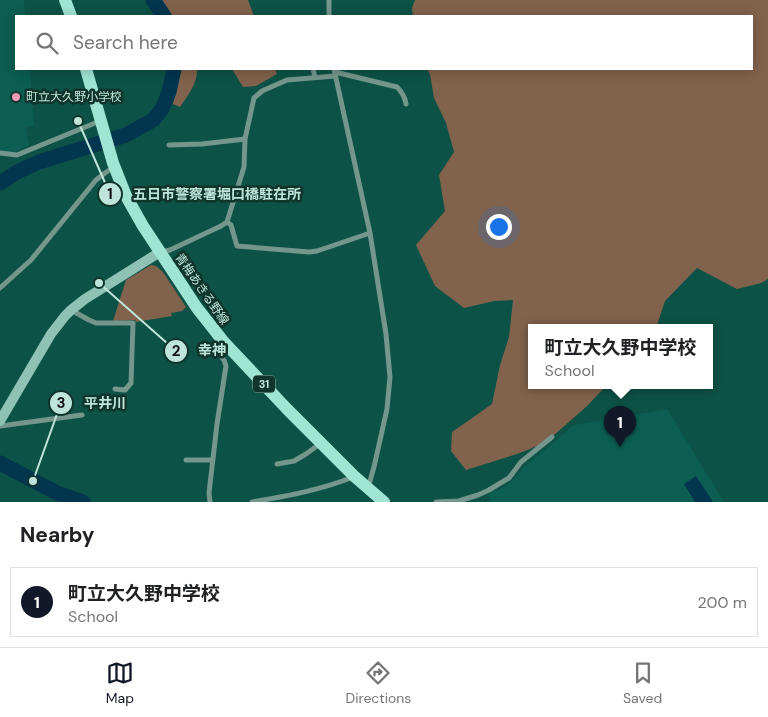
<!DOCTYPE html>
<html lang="en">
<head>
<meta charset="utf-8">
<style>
  body { margin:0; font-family:"DM Sans","Noto Sans JP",sans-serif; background:#f6f6f6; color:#202124 }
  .you { position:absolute; left:498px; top:226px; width:18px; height:18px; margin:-12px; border:4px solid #fff; border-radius:50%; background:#1a73e8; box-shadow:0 0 0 8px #1a73e833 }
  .badge { display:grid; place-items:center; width:32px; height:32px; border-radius:50%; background:#111827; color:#fff; font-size:16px; font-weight:700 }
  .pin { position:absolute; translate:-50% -41px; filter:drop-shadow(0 1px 2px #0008) }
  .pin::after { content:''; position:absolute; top:26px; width:18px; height:15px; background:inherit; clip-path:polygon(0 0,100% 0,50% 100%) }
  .popup { position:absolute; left:528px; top:324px; width:185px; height:65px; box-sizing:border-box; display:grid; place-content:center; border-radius:0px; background:#fff; filter:drop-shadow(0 1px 4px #0005); font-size:16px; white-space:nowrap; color:#757577 }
  .popup b { font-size:19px; color:#202124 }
  .popup::after { content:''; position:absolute; left:50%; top:100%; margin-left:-10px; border:10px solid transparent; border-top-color:#fff }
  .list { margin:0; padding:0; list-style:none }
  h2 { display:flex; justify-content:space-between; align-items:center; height:65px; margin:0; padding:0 20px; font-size:21px }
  h2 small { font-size:16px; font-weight:400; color:#757577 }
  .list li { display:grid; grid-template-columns:32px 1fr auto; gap:15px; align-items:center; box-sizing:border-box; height:70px; margin:0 10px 10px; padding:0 10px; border:1px solid #e0e0e0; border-radius:0px }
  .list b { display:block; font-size:19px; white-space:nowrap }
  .list p { margin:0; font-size:16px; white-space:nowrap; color:#757577 }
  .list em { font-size:16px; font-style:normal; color:#757577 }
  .icon { flex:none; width:28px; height:28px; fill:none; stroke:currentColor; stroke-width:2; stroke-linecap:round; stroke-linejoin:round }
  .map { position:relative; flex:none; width:768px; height:502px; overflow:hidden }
  .search { position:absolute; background:#fff; box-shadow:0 2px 12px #0003; left:15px; right:15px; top:15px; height:55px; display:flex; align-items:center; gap:12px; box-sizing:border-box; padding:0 18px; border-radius:0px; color:#757577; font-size:19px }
  .sheet { height:145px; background:#fff }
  nav { display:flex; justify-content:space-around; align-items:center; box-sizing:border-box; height:70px; border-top:1px solid #e0e0e0; background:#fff; font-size:14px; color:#757577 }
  nav a { display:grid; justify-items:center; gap:2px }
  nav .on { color:#111827 }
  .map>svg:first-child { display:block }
  .built { fill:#0b5e51 }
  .green { fill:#81624c }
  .water { fill:#02354e }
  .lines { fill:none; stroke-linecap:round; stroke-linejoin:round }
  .river { stroke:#02354e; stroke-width:15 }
  .minor { stroke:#75968d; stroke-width:5 }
  .secondary { stroke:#8ec2b5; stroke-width:10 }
  .primary { stroke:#a0e4d3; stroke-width:12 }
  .poi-dot { fill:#ef9ab8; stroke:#11342c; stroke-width:2 }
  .labels { text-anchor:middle; stroke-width:5; stroke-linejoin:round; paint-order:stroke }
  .shield { fill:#11342c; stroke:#8bb0a6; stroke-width:1 }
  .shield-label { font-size:11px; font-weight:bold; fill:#bfe5db }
  .poi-label { font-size:12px; fill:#bfe5db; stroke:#11342c; text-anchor:start }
  .street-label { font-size:12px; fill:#bfe5db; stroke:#11342c }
  .leader { fill:none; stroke:#bfe5db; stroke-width:2 }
  .callout-dot { fill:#bfe5db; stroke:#11342c; stroke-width:2 }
  .mark-label { font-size:15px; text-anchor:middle; font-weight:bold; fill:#111 }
  .callout-label { font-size:14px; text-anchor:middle; font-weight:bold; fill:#bfe5db; stroke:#11342c; stroke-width:5; stroke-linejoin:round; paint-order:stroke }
</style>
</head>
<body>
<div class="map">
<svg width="768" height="502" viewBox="0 0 768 502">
  <rect width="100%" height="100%" fill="#0d5246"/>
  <path class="built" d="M 0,0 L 24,0 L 25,16 L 16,16 L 16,69 L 30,69 L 34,126 L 26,127 L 29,145 L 13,153 L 0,151 Z
    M 667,409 L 724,502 L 490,502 L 489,494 L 508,485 L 523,468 L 574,425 L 599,421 L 607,417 L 621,417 Z"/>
  <path class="green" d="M 156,0 L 248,0 L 254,16 L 164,16 Z
    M 415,0 L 768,0 L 768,279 L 761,283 L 737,289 L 697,268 L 665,301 L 656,328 L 531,328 L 531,386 L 606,386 L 586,407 L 545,443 L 517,454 L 466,470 L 451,451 L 452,432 L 492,404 L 500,365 L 509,337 L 513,300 L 494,301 L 464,308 L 435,286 L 416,245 L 445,211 L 439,175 L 454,152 L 446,123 L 434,98 L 430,74 L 427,69 L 752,69 L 752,16 L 413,16 L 412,8 Z
    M 178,69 L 197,69 C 198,82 188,96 180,107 L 173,104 Z
    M 232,69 L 275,69 L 277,74 L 256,86 L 243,87 Z
    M 151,265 L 156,266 L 163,272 L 186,307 L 182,311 L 171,313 L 172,316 L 136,322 L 135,320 L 113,321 L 126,280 Z"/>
  <path class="water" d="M 696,476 L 713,502 L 695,502 L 684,484 Z"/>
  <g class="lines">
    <path class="river" d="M 153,0 L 164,16
      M 0,183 L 19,171 L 39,162 L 126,135 L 153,120 L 162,109 L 169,92 L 174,69
      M 0,463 L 57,493 L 83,502"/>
    <path class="minor" d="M 329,0 L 329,16
      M 313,69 L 315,77
      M 334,69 L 370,233 L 386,334 L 390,377 L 387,409 L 374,467 L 370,481 L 367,485
      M 335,72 L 397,87 C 402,92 405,97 406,104
      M 169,145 L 202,144 L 245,139
      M 0,153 L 17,155 L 100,121
      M 227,222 L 231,225 L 237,246 L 309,252 L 317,251 L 370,233
      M 161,252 L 170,250 L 221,226 L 227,222 L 244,167 L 245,139 L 254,98 L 262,91 L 287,80 L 335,76
      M 0,288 L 31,260 L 96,180 L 105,173 L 114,167
      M 71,310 L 89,320 L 96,323 L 133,323 L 131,383 L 125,390 L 115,389
      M 0,426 L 82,415
      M 186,460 L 213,460
      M 277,464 L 294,461 L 306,454 L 321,443
      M 210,502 L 209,493 L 217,424 L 226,366 C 223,352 216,360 223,342
      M 252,502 C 287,496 321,490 353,477
      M 436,502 L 459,501 L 478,495 L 489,490 L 509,478 L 521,462 L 552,437"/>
    <path class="secondary" d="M 0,421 L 51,334 L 65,316 L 71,310 L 85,299 L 160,252"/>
    <path class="primary" d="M 65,0 L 71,16
      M 86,69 L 113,163 L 126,196 L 143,226 L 197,308 L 223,341 L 287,409 L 354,476 L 384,502"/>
  </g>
  <circle class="poi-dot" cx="16" cy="97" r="5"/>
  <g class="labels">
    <rect class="shield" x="253" y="375.5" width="22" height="17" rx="4"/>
    <g class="shield-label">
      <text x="264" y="388">31</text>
    </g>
    <g class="poi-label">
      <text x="26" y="101">町立大久野小学校</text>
    </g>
    <g class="street-label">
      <text transform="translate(202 289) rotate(55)" y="4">青梅あきる野線</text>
    </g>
  </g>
  <path class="leader" d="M78 121L110 194M99 283L176 351M33 481L61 403"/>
  <g class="callout-dot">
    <circle cx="78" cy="121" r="5"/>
    <circle cx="99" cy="283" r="5"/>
    <circle cx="33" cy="481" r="5"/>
    <circle cx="110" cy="194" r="12"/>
    <circle cx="176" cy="351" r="12"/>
    <circle cx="61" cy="403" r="12"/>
  </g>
  <g class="mark-label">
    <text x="110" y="199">1</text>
    <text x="176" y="356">2</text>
    <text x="61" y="408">3</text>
  </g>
  <g class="callout-label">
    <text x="217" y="199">五日市警察署堀口橋駐在所</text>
    <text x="212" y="355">幸神</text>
    <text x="105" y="408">平井川</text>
  </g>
</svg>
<div class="you"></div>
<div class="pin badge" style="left:620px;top:447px">1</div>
<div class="popup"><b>町立大久野中学校</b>School</div>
<div class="search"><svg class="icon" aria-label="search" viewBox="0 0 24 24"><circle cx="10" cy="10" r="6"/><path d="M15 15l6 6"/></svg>Search here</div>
</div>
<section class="sheet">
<h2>Nearby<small></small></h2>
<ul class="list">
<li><span class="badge">1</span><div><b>町立大久野中学校</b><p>School</p></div><em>200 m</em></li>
</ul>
</section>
<nav>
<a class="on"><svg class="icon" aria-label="map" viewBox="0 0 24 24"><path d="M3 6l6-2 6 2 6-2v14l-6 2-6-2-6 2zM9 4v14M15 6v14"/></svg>Map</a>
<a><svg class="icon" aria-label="directions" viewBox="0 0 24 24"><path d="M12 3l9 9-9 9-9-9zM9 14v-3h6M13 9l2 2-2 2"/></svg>Directions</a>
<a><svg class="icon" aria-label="saved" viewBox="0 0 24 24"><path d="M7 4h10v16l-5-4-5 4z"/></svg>Saved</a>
</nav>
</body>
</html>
